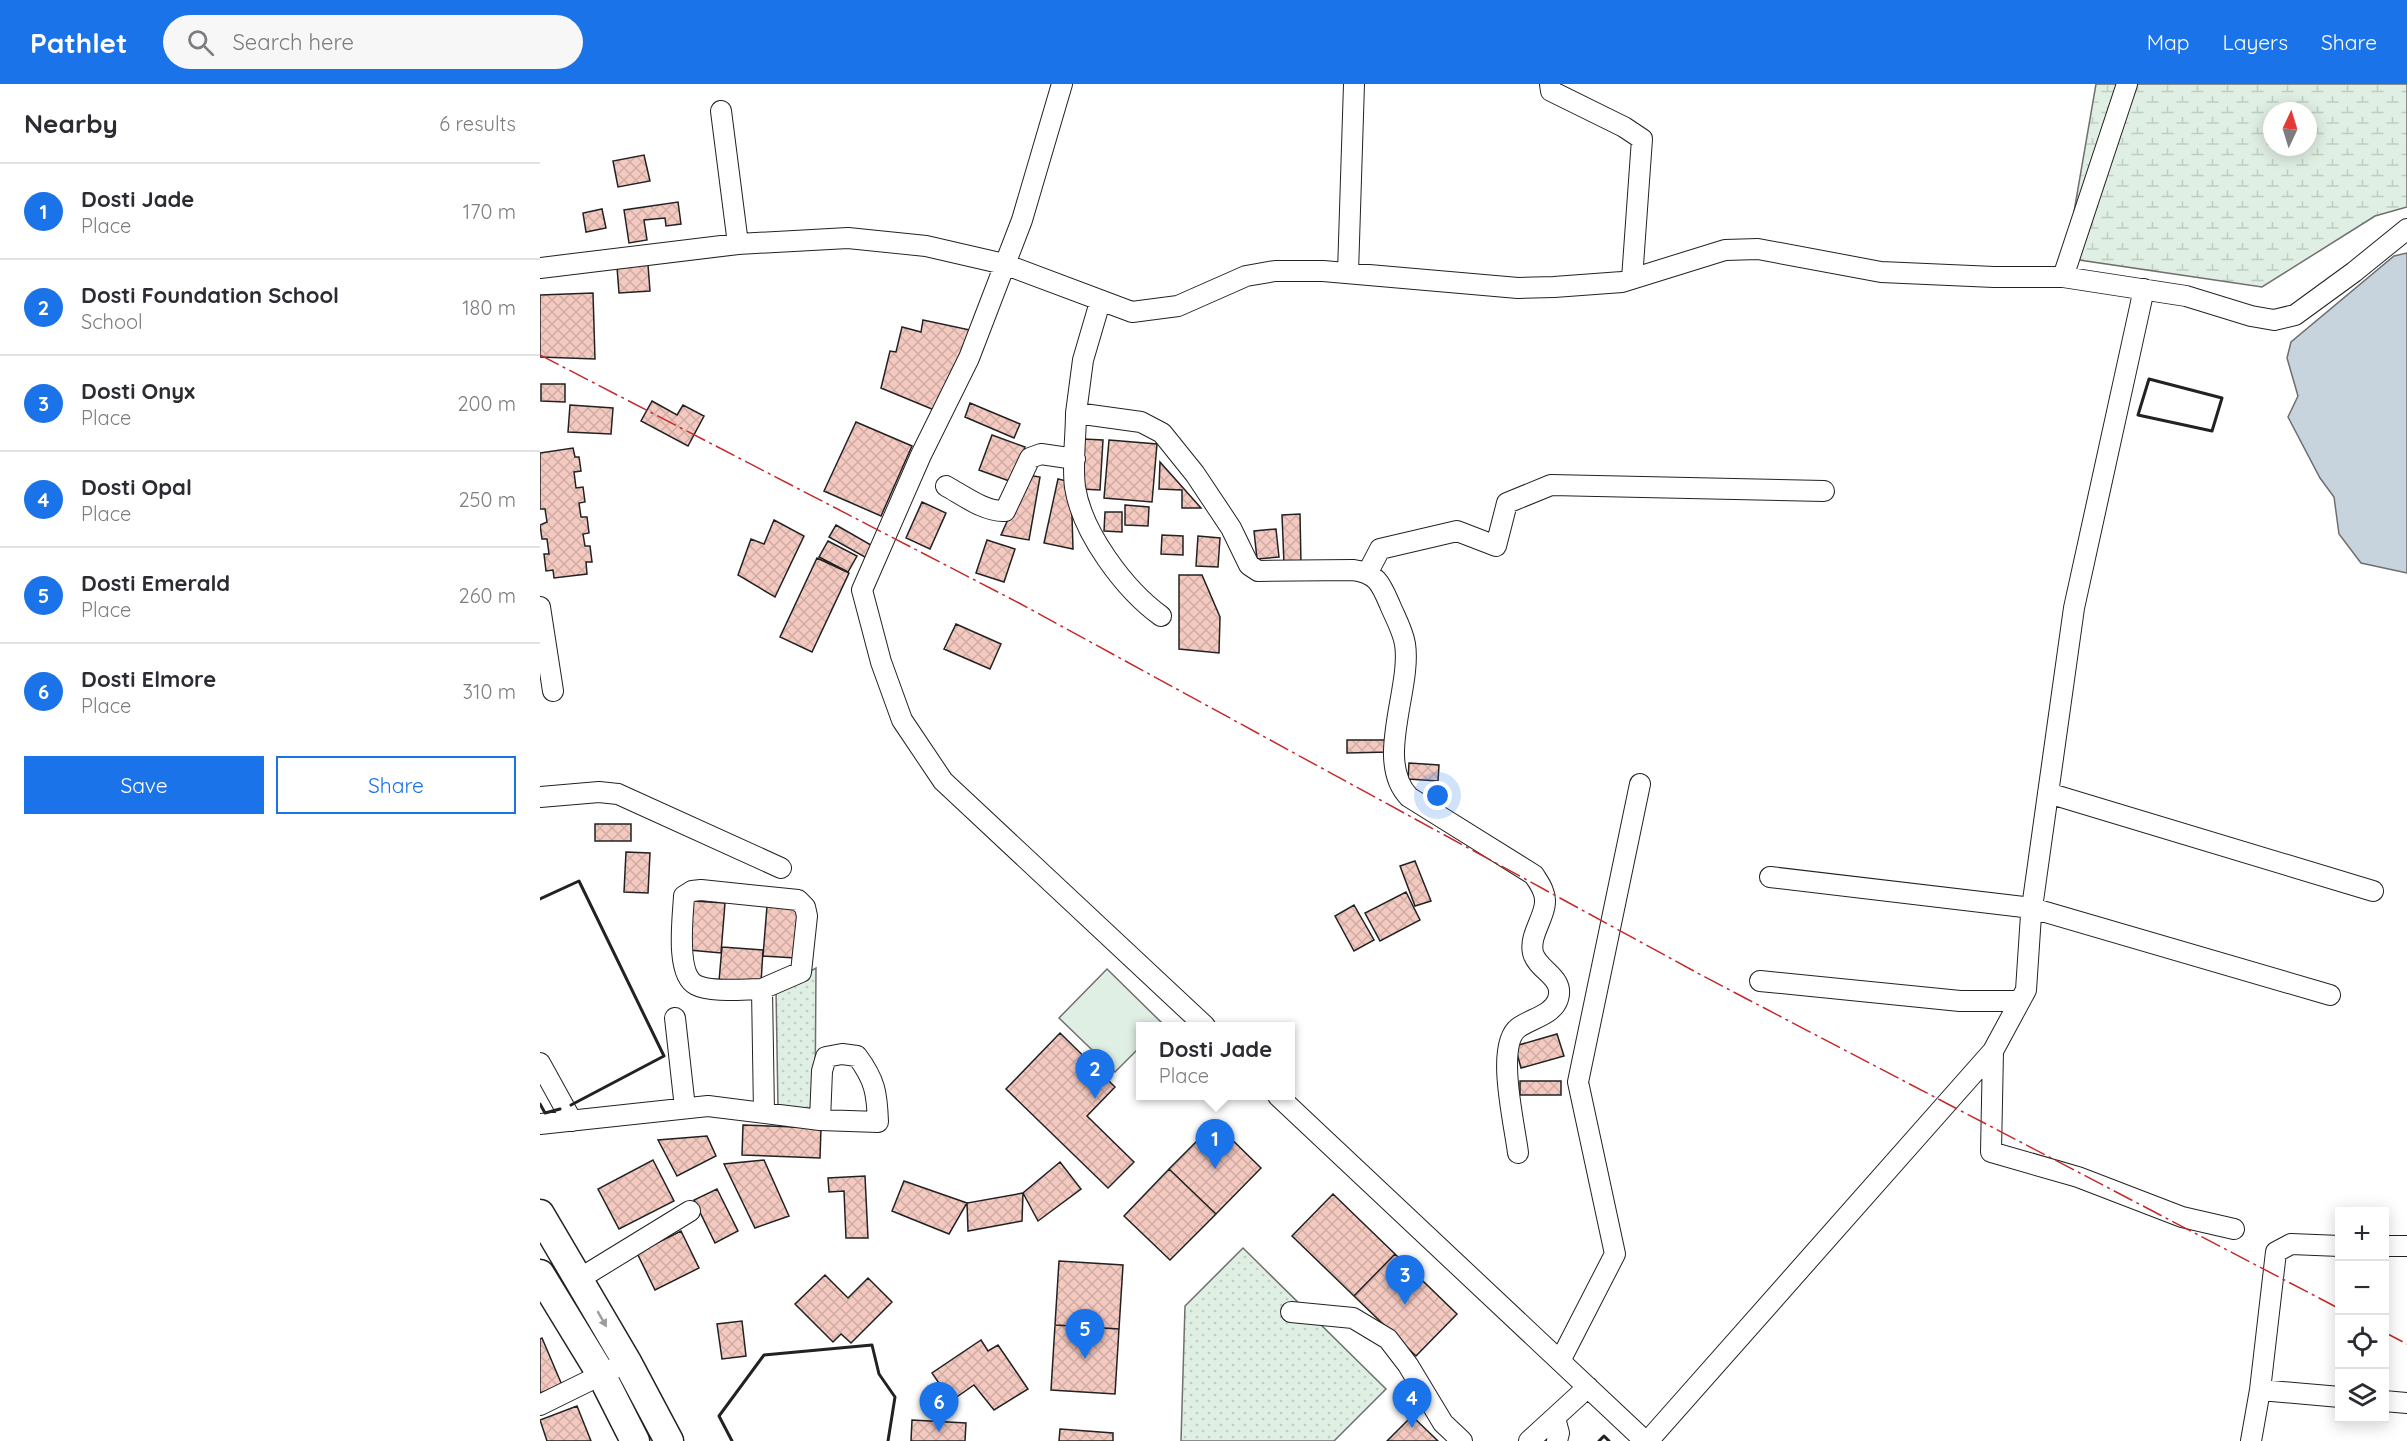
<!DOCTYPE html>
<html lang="en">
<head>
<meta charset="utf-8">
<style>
  body { margin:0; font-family:Quicksand,sans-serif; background:#f7f7f7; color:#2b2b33 }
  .controls { position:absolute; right:18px; bottom:18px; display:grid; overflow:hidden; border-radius:0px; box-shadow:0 3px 15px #0003 }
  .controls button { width:54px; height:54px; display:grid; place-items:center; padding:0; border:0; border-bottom:2px solid #e1e1e2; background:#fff; color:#2b2b33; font:30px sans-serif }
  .compass { position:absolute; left:1723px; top:18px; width:54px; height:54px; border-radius:50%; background:#fff; box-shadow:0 3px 15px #0003; rotate:4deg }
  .you { position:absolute; left:898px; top:712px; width:21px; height:21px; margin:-15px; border:4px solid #fff; border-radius:50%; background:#1a73e8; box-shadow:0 0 0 9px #1a73e833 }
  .badge { display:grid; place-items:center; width:39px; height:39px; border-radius:50%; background:#1a73e8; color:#fff; font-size:20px; font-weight:700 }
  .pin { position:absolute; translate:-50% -50px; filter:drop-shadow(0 2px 3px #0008) }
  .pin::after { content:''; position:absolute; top:32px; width:21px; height:18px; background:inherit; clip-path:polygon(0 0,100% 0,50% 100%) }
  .popup { position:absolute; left:596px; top:938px; width:159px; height:78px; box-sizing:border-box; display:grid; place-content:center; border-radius:0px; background:#fff; filter:drop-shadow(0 2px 4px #0005); font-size:20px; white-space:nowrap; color:#7c7c81 }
  .popup b { font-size:22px; color:#2b2b33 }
  .popup::after { content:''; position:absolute; left:50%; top:100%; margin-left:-12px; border:12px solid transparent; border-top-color:#fff }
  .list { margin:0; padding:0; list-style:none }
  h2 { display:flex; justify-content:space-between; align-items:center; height:78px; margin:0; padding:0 24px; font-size:26px }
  h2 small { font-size:20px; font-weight:400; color:#7c7c81 }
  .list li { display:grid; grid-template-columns:39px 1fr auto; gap:18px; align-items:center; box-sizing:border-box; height:96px; padding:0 24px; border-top:2px solid #e1e1e2 }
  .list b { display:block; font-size:22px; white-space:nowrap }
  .list p { margin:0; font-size:20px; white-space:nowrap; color:#7c7c81 }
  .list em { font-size:20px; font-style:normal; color:#7c7c81 }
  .actions { display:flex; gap:12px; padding:18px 24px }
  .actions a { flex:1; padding:14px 0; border:2px solid #1a73e8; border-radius:0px; text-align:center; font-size:21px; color:#1a73e8 }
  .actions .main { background:#1a73e8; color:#fff }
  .icon { flex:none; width:33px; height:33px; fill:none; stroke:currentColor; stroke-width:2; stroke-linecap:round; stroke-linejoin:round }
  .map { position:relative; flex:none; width:1867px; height:1357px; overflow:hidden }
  header { display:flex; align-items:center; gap:36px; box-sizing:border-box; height:84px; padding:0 30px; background:#1a73e8; color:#fff }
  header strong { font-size:28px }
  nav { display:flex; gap:33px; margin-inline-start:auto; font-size:21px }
  .search { width:420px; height:54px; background:#f7f7f7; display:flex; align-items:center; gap:15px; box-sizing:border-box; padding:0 21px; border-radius:33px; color:#7c7c81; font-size:22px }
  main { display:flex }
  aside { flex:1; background:#fff }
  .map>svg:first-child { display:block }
  .grass { fill:url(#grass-dots); stroke:#6f6f6f; stroke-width:1.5 }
  .wetland { fill:url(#wetland-marsh); stroke:#6f6f6f; stroke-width:1.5; fill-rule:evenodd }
  .garden { fill:#e0efe3; stroke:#6f6f6f; stroke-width:1.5 }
  .water { fill:#c7d3dd; stroke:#6f6f6f; stroke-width:1.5 }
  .building { fill:url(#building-cross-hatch); stroke:#222; stroke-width:1.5 }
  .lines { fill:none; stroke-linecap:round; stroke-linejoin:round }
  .minor-casing { stroke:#222; stroke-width:22 }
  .highway-casing { stroke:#222; stroke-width:31 }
  .minor { stroke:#fff; stroke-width:20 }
  .highway { stroke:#fff; stroke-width:28 }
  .wall { stroke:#222; stroke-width:3 }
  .power { stroke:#c62828; stroke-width:1.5; stroke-dasharray:21 4.5 3 4.5; stroke-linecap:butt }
  .oneway { fill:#9c9c9c }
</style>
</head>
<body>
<header>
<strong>Pathlet</strong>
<div class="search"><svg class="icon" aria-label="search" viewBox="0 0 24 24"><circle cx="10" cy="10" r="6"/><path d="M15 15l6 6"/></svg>Search here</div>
<nav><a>Map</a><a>Layers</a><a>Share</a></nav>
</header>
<main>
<aside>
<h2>Nearby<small>6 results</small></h2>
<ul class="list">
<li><span class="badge">1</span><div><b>Dosti Jade</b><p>Place</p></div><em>170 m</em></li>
<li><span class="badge">2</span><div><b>Dosti Foundation School</b><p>School</p></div><em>180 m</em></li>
<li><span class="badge">3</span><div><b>Dosti Onyx</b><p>Place</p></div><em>200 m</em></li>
<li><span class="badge">4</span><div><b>Dosti Opal</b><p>Place</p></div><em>250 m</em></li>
<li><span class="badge">5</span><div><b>Dosti Emerald</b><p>Place</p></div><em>260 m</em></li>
<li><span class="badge">6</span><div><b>Dosti Elmore</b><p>Place</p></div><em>310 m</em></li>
</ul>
<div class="actions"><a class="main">Save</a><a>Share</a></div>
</aside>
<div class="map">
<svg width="1867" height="1357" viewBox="0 0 1867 1357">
  <defs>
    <pattern id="grass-dots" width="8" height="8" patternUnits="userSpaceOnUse" patternTransform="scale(1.5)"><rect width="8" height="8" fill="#e0efe3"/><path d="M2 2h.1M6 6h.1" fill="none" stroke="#c0cdc2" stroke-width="1.8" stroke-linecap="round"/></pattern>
    <pattern id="wetland-marsh" width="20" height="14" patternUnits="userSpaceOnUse" patternTransform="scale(1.5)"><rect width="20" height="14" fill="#e0efe3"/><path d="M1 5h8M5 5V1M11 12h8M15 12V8" fill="none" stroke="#c0cdc2"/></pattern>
    <pattern id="building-cross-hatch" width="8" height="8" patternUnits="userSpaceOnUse" patternTransform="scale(1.5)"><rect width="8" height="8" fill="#f3c9c0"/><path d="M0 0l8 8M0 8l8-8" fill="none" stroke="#d0aca5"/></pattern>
  </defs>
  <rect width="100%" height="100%" fill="#fff"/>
  <path class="grass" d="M 276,884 L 275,1026 L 238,1023 L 236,906 Z
    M 703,1164 L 846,1305 L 794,1357 L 641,1357 L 645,1222 Z"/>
  <path class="wetland" d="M 1556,0 L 1867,0 L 1867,123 L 1835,132 L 1722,203 L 1526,174 ZM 1732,27 L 1768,27 L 1768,63 L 1732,63 Z"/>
  <path class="garden" d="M 567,885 L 623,940 L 620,942 L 600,942 L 600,963 L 575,988 L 519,934 Z"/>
  <path class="water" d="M 1867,169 L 1867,489 L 1821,479 L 1799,450 L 1794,413 L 1780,394 L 1748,333 L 1758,312 L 1747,274 L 1751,258 L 1854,172 Z"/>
  <path class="building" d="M 104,71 L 110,97 L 78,103 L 73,77 Z
    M 138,118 L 141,140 L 126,142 L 125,134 L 104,136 L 107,156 L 89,159 L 84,126 Z
    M 62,125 L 66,144 L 46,148 L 43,129 Z
    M 108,181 L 110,207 L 79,209 L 77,183 Z
    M 53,209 L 55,275 L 0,273 L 0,211 Z
    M 383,236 L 430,246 L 399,328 L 341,304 L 350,267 L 356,268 L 362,243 L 381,248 Z
    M 1,300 L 25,300 L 25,318 L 1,317 Z
    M 112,317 L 137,331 L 143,321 L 164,332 L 148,362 L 101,337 Z
    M 430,319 L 480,340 L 474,354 L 425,333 Z
    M 30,321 L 73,324 L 71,350 L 28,348 Z
    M 316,338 L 372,362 L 341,432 L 284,407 Z
    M 452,351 L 485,363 L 472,398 L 439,386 Z
    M 543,355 L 563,356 L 560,406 L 541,405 Z
    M 569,356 L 617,360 L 612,418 L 564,414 Z
    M 33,364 L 35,373 L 39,373 L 41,387 L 34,388 L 36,404 L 43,403 L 45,418 L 39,419 L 41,433 L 47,433 L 49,449 L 43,450 L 45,462 L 50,462 L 52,478 L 46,478 L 47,490 L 14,494 L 13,486 L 6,487 L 4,470 L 9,470 L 7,455 L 2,455 L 0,441 L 7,438 L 5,425 L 0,425 L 0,369 Z
    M 620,378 L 661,424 L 642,424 L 642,406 L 619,405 Z
    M 488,391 L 500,393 L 489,456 L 461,451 Z
    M 518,395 L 531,398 L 533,465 L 504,459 Z
    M 382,418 L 406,429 L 390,465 L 366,454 Z
    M 585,421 L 609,423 L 608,442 L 585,441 Z
    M 565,428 L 582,428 L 582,448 L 564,447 Z
    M 760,430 L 761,480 L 744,480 L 742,431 Z
    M 234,436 L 264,452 L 235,513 L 198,491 L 211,455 L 224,460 Z
    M 296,441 L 338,465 L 332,477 L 289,453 Z
    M 736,445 L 739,473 L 717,475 L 714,447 Z
    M 622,451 L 643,452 L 643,471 L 621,470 Z
    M 658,452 L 680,454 L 678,483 L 656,482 Z
    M 447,456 L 475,465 L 464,498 L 436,489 Z
    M 288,457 L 317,472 L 308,488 L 279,473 Z
    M 277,474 L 309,489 L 272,568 L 240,553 Z
    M 639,491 L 662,491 L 680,533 L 679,569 L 639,565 Z
    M 416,540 L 461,560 L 450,585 L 404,565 Z
    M 807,656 L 850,656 L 850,668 L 807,669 Z
    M 869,679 L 899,681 L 898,697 L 868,695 Z
    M 55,740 L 91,740 L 91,757 L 55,757 Z
    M 86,768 L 110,769 L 108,809 L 84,808 Z
    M 875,777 L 891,817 L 875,822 L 860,782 Z
    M 866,808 L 880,836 L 840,857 L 825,829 Z
    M 153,817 L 185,819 L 181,869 L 149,866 Z
    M 814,821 L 834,856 L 814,867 L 795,832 Z
    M 227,822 L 259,825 L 255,874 L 223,872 Z
    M 182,863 L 223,866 L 221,899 L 179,897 Z
    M 520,949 L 575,1003 L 547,1032 L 594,1078 L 568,1104 L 466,1005 Z
    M 1017,950 L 1024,972 L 981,984 L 975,962 Z
    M 980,997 L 1021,997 L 1021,1011 L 980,1011 Z
    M 675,1039 L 721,1084 L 676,1130 L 629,1085 Z
    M 203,1041 L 281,1044 L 280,1074 L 202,1071 Z
    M 167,1052 L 176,1072 L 137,1092 L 118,1056 Z
    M 113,1076 L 134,1117 L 79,1145 L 58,1105 Z
    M 224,1076 L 249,1132 L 215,1144 L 184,1080 Z
    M 520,1078 L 541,1105 L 498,1137 L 483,1109 Z
    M 629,1085 L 676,1130 L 630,1176 L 584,1132 Z
    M 325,1092 L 328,1154 L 306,1154 L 304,1107 L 289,1108 L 288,1094 Z
    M 364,1097 L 427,1119 L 409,1150 L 352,1127 Z
    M 177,1105 L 198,1147 L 175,1159 L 154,1116 Z
    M 483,1109 L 482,1137 L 428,1147 L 427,1119 Z
    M 793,1110 L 855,1170 L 814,1212 L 752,1152 Z
    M 141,1147 L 159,1184 L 115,1206 L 97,1169 Z
    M 855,1170 L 917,1230 L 876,1272 L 814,1212 Z
    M 519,1177 L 583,1181 L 579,1245 L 515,1241 Z
    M 285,1191 L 308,1214 L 328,1194 L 352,1218 L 311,1259 L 301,1250 L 293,1258 L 255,1220 Z
    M 202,1237 L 206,1272 L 182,1275 L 177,1240 Z
    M 515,1241 L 579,1245 L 575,1310 L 511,1306 Z
    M 2,1254 L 22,1301 L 0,1309 L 0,1255 Z
    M 441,1256 L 448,1267 L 458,1261 L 488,1305 L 454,1326 L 434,1301 L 411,1317 L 392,1289 Z
    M 37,1322 L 51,1357 L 7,1357 L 0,1336 Z
    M 872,1332 L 898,1357 L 847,1357 Z
    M 372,1336 L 426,1339 L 425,1357 L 371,1357 Z
    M 520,1345 L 573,1349 L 573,1357 L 519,1357 Z"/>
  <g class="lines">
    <g class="minor-casing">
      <path id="minor" d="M 522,0 L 482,136 L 429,274 L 381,371 L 322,506 L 341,578 L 362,636 L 403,697 L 665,942
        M 1010,0 L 1011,7 L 1084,43 L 1102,55 L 1092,195
        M 181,27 L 198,160
        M 0,184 L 198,160 L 308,154 L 386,162 L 464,180 L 592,228 L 638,222 L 706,192 L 735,187 L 783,187 L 978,204 L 1014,203 L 1082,198 L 1185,166 L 1218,165 L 1341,188 L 1454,193 L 1523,193 L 1646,212 L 1711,232 L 1734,236 L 1755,231 L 1814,188 L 1867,145
        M 808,189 L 814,0
        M 1523,193 L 1587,0
        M 1604,205 L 1534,524 L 1491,831 L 1486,906 L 1453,967 L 1451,1068 L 1538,1093 L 1642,1133 L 1694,1145
        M 560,218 L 543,276 L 536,329 L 601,338 L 622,349 L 655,390 L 691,444 L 709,481 L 718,487 L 813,486 C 837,489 841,500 850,521 C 855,533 863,547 865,560 C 872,605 834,677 869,713 L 994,791 C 997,796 1001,801 1003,807 C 1012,827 988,848 993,869 C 998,887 1025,893 1018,915 C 1013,931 990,935 978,944 C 955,962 975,1042 978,1069
        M 536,329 C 536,353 532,380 535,403 C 542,449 585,506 621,532
        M 406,402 C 424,412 445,428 465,427 L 490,374 L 501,370 L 535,375
        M 828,488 L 840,465 L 917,447 L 956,462 L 967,419 L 1011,401 L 1284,407
        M 0,523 L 13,607
        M 1508,709 L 1833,807
        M 0,713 L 59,708 L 78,710 L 241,784
        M 1230,793 L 1492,824 L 1790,911
        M 1220,897 L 1420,917 L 1480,917
        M 222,905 L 261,888 L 267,832 L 265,823 L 258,816 L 161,806 L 152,807 L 144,812 C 143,833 135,890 156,901 C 171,909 205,905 222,905 L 224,1029
        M 135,934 L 145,1024
        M 0,979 L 32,1037
        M 738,1012 L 1105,1357
        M 0,1040 L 168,1022 L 280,1036 L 282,987 L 286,973 L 302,970 L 317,972 C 335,996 337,1009 338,1038 L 280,1036
        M 1844,1162 L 1867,1162
        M 39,1195 L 150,1127
        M 751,1228 L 813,1234 L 848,1255 L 868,1281 L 903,1339 L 922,1357
        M 1020,1277 L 1075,1170 L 1038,998 L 1100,700
        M 1720,1306 L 1800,1313
        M 1844,1317 L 1867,1319
        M 0,1321 L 73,1285
        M 1015,1334 L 1019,1349 L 1017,1357
        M 989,1357 L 1048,1303
        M 1108,1357 L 1453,967
        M 1711,1357 L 1720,1306 L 1736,1168 L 1751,1160 L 1800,1162"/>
    </g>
    <g class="highway-casing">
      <path id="highway" d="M 0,1130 L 87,1278 L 129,1357
        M 0,1190 L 61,1290 L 95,1357"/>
    </g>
    <use href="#minor" class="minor"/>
    <use href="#highway" class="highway"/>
    <path class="wall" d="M 1609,295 L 1682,314 L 1672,347 L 1598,331 Z
      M 0,815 L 39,797 L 124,972 L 31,1021
      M 0,1020 L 5,1029 L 20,1025
      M 192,1357 L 179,1332 L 224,1271 L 332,1261 L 339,1290 L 355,1313 L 348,1357
      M 1059,1357 L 1064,1352 L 1069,1357"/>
    <path class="power" d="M 0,271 L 479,519 L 1163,892 L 1800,1225
      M 1844,1248 L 1867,1260"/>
  </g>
  <defs><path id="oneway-solid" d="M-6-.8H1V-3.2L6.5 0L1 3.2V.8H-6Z" transform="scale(1.5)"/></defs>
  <use class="oneway" href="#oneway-solid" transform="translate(62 1235) rotate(60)"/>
</svg>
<div class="controls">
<button>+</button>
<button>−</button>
<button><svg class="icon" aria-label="locate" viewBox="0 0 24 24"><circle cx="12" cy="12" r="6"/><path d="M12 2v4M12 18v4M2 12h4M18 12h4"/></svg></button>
<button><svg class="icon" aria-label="layers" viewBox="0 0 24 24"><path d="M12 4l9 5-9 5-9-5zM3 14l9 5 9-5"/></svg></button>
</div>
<svg class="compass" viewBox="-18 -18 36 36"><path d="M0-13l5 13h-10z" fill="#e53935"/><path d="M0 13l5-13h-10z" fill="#7c7c81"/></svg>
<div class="you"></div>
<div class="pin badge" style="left:675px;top:1085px">1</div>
<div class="popup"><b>Dosti Jade</b>Place</div>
<div class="pin badge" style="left:555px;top:1015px">2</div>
<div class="pin badge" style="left:865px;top:1221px">3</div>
<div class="pin badge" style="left:872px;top:1344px">4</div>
<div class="pin badge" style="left:545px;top:1275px">5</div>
<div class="pin badge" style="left:399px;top:1348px">6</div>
</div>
</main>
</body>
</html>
